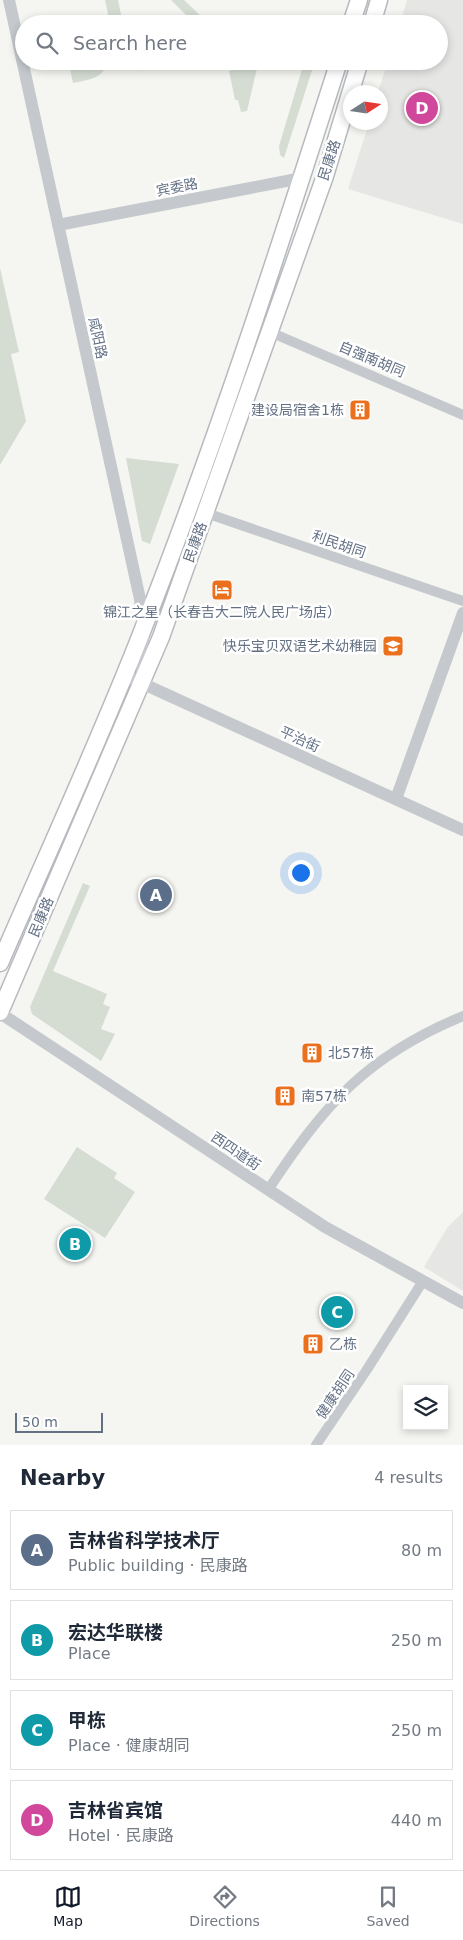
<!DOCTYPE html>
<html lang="en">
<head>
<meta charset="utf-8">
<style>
  body { margin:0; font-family:"DejaVu Sans","Noto Sans SC",sans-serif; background:#f6f6f7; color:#1f2937 }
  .controls { position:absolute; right:15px; bottom:15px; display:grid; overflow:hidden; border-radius:0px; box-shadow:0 2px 8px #0003 }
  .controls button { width:45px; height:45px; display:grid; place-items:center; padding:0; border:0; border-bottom:1px solid #e0e1e3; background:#fff; color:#1f2937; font:25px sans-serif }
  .compass { position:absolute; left:343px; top:85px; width:45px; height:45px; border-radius:50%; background:#fff; box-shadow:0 2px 8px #0003; rotate:78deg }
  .scale { position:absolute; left:15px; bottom:12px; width:88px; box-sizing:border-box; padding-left:5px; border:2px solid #637084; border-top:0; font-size:14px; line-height:18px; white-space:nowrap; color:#637084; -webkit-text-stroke:4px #fff; paint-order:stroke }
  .you { position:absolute; left:300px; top:872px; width:18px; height:18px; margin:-12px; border:4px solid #fff; border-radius:50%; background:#1a73e8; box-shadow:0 0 0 8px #1a73e833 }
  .badge { display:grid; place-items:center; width:32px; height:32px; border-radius:50%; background:#111827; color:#fff; font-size:16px; font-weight:700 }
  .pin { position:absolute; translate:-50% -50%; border:2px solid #fff; box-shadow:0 1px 5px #0006 }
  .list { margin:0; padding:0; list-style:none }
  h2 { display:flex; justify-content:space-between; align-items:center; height:65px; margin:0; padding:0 20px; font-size:21px }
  h2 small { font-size:16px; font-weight:400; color:#747a83 }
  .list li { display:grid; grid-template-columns:32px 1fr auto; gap:15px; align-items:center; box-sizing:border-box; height:80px; margin:0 10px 10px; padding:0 10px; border:1px solid #e0e1e3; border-radius:0px }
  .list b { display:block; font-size:19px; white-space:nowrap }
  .list p { margin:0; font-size:16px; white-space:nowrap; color:#747a83 }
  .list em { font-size:16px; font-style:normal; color:#747a83 }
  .icon { flex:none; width:28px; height:28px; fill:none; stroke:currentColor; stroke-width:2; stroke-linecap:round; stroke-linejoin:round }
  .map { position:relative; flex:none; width:463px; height:1445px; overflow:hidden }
  .search { position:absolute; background:#fff; box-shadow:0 2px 8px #0003; left:15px; right:15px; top:15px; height:55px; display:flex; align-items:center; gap:12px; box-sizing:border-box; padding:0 18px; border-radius:28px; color:#747a83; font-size:19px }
  .sheet { height:425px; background:#fff }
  nav { display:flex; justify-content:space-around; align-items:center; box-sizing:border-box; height:70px; border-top:1px solid #e0e1e3; background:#fff; font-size:14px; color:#747a83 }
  nav a { display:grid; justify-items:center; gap:2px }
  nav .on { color:#111827 }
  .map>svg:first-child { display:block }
  .built { fill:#e6e6e5 }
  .green { fill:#d5ddd3 }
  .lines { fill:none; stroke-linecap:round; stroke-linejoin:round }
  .primary-casing { stroke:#b6b9be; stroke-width:19 }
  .minor { stroke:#c5c8cc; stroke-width:10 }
  .tertiary { stroke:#c5c8cc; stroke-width:12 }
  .primary { stroke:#fff; stroke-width:16 }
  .labels { text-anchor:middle; stroke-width:5; stroke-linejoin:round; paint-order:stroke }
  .street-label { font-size:14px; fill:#637084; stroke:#fff }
  .poi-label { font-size:14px; fill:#637084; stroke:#fff; text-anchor:start }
</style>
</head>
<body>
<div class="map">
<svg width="463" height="1445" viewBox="0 0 463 1445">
  <rect width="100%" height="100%" fill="#f5f6f2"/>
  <path class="built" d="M 407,0 L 463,0 L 463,224 L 348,189 L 369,123 L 380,122 L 380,92 L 378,92 L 388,61 L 439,61 L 439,24 L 400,24 Z
    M 463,1212 L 463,1291 L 424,1267 L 447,1228 Z"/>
  <path class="green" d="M 105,0 L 118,0 L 123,24 L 110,24 Z
    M 171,0 L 184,0 L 203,18 L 206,16 L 214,24 L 195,24 Z
    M 82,61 L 107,61 C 105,79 87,80 73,83 L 69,64 Z
    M 120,61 L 161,61 L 161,63 C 151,74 128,72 120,61 Z
    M 310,61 L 315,61 L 284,158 L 280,155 L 279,146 L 303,66 Z
    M 258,64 L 247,111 L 241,112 L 238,100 L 235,100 L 229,71 Z
    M 0,268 L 19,352 L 11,354 L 26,421 L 0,465 Z
    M 126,458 L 179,464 L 150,544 L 142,541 Z
    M 83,883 L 90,886 L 53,971 L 107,994 L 103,1004 L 110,1007 L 101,1029 L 115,1034 L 101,1061 L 32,1014 L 30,1007 Z
    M 77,1147 L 117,1173 L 114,1178 L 135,1192 L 105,1238 L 44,1199 Z"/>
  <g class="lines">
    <g class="primary-casing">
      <path id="primary" d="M 351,24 L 359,0
        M 372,24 L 379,0
        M 0,963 C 48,852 99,742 143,629 C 216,443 278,252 339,61
        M 0,1012 L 161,637 L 325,176 L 360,61"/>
    </g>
    <path class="minor" d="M 270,332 L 463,415
      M 206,513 L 463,601
      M 268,1190 C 324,1105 366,1056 463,1016
      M 316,1445 L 366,1371 L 423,1281"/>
    <path class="tertiary" d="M 9,0 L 140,599 L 143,630 L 142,676
      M 58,225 L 302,178
      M 124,675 L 463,830
      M 396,799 L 463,613
      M 0,1013 L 325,1227 L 463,1303"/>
    <use href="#primary" class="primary"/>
  </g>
  <defs>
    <g id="building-square" transform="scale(1.125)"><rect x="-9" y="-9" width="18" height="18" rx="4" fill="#ea701e" stroke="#fff"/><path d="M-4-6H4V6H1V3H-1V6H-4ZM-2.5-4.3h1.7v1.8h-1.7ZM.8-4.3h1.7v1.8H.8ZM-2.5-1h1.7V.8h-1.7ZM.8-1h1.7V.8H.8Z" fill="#fff"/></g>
    <g id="hotel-square" transform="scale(1.125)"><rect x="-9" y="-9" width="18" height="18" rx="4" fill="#ea701e" stroke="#fff"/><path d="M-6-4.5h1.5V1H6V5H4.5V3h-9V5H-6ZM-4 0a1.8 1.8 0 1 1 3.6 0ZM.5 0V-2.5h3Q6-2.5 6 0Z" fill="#fff"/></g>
    <g id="school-square" transform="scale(1.125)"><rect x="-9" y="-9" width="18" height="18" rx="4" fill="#ea701e" stroke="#fff"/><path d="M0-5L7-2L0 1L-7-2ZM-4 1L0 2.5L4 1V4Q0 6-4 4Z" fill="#fff"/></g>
  </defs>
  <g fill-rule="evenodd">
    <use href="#building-square" x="360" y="410"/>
    <use href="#hotel-square" x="222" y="590"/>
    <use href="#school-square" x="393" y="646"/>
    <use href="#building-square" x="312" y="1053"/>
    <use href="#building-square" x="285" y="1096"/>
    <use href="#building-square" x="313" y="1344"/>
  </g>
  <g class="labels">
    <g class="street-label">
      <text transform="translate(329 160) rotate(-72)" y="5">民康路</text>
      <text transform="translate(177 187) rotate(-11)" y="5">宾委路</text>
      <text transform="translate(98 338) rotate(78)" y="5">咸阳路</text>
      <text transform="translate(372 359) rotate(23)" y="5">自强南胡同</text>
      <text transform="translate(195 542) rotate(-70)" y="5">民康路</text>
      <text transform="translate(339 544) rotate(19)" y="5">利民胡同</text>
      <text transform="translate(300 739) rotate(24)" y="5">平治街</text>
      <text transform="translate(41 917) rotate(-67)" y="5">民康路</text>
      <text transform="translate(236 1151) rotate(34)" y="5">西四道街</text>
      <text transform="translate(335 1394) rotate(-56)" y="5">健康胡同</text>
    </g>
    <g class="poi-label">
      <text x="344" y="415" text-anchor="end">建设局宿舍1栋</text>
      <text x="222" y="617" text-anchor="middle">锦江之星（长春吉大二院人民广场店）</text>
      <text x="377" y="651" text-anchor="end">快乐宝贝双语艺术幼稚园</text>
      <text x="328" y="1058">北57栋</text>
      <text x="301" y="1101">南57栋</text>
      <text x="329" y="1349">乙栋</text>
    </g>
  </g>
</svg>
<div class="controls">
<button><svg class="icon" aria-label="layers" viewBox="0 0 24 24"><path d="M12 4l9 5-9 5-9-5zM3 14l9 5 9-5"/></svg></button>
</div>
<svg class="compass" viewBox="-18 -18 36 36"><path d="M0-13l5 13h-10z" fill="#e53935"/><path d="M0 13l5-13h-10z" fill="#747a83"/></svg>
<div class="scale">50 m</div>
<div class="you"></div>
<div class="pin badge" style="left:156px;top:895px;background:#5c6f8a">A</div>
<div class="pin badge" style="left:75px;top:1244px;background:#0f9aa8">B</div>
<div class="pin badge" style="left:337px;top:1312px;background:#0f9aa8">C</div>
<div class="pin badge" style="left:422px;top:108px;background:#d1479c">D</div>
<div class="search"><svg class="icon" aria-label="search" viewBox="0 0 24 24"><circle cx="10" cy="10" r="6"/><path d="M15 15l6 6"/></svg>Search here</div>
</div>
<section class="sheet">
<h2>Nearby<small>4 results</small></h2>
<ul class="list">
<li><span class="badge" style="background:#5c6f8a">A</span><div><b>吉林省科学技术厅</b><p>Public building · 民康路</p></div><em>80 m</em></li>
<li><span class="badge" style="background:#0f9aa8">B</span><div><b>宏达华联楼</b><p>Place</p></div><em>250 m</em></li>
<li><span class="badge" style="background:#0f9aa8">C</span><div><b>甲栋</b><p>Place · 健康胡同</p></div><em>250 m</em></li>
<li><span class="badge" style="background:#d1479c">D</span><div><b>吉林省宾馆</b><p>Hotel · 民康路</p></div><em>440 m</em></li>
</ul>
</section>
<nav>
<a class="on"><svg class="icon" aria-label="map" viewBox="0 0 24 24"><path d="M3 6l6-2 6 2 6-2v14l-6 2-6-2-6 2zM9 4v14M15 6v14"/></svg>Map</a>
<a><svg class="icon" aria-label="directions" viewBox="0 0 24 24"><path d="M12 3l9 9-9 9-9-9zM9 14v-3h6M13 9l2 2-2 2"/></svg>Directions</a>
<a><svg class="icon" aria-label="saved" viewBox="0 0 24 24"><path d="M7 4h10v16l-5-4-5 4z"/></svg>Saved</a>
</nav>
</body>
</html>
